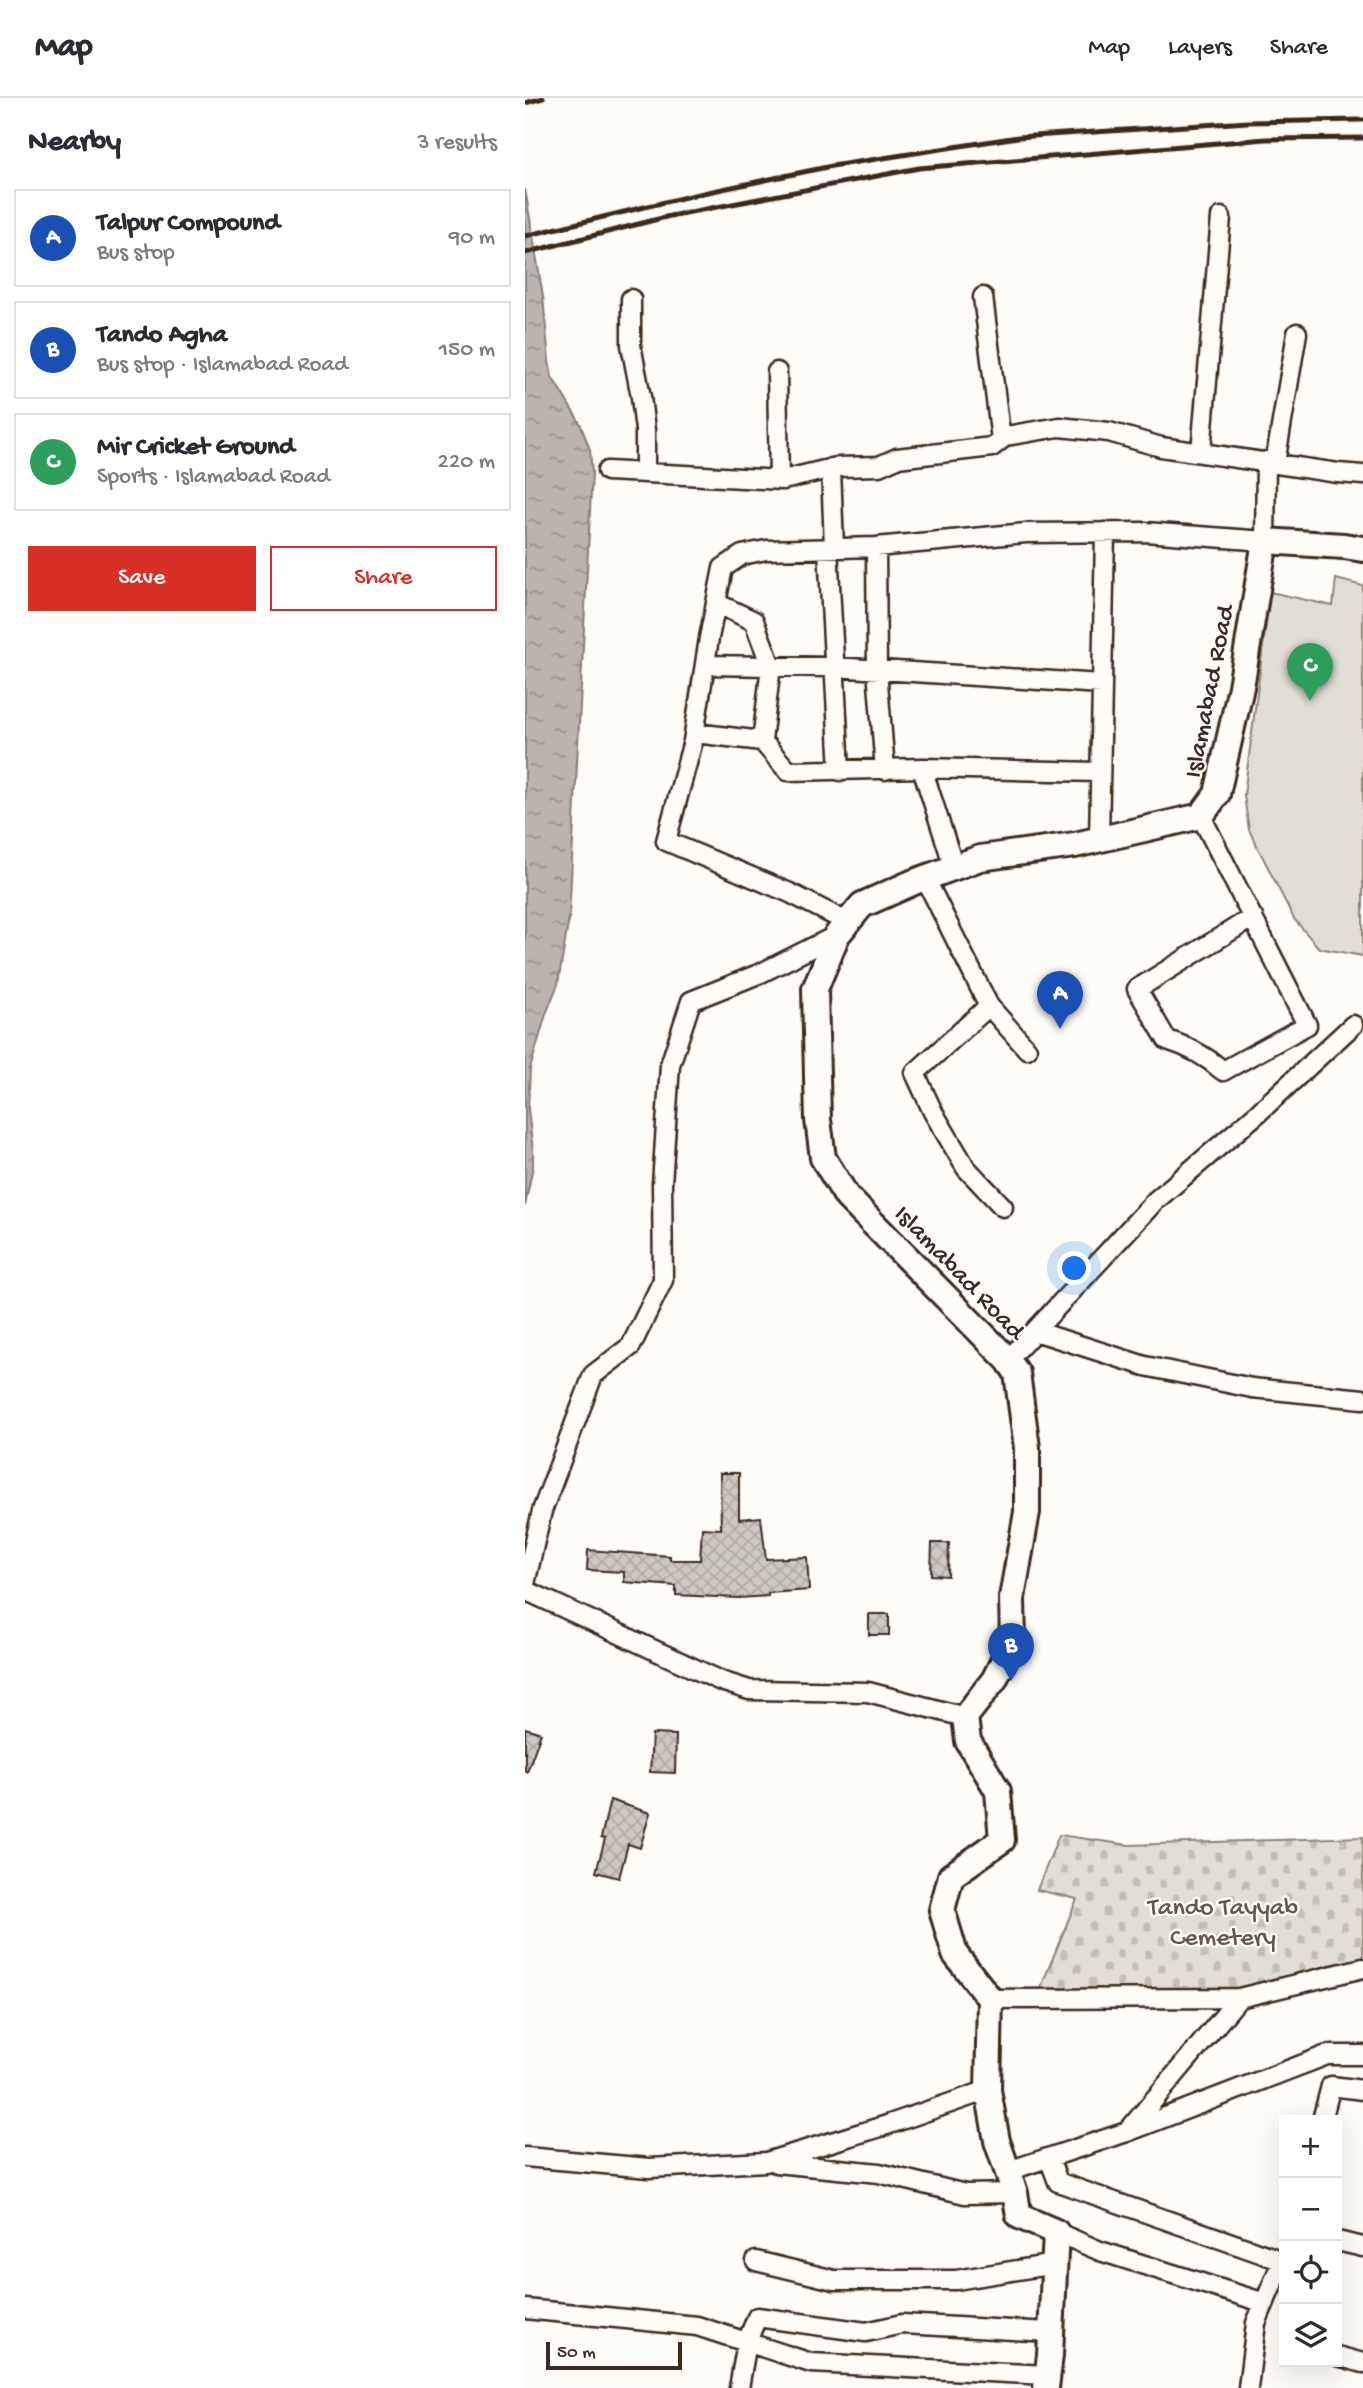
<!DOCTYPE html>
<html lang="en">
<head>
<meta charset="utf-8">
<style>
  body { margin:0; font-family:"Gochi Hand",sans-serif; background:#f7f7f7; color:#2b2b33 }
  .controls { position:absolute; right:21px; bottom:21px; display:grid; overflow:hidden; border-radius:0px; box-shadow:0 7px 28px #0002 }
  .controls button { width:63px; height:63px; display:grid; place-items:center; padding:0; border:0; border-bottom:2px solid #e1e1e2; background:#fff; color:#2b2b33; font:35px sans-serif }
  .scale { position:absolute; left:21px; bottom:18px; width:136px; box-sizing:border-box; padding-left:7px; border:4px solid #3b2a1e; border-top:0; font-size:19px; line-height:24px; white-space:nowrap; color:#3b2a1e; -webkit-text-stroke:5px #fdfcf7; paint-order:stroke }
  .you { position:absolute; left:550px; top:1171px; width:24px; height:24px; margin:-18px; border:5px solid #fff; border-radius:50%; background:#1a73e8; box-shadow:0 0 0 10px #1a73e833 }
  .badge { display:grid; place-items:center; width:46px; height:46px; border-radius:50%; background:#d93025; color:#fff; font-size:23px; font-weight:700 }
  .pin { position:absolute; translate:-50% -58px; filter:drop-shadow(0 2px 4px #0008) }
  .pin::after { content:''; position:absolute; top:37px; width:24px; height:21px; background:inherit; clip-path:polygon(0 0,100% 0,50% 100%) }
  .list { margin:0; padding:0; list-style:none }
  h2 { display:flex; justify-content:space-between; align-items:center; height:91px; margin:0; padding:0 28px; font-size:30px }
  h2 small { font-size:23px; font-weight:400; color:#7c7c81 }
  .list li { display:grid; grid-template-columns:46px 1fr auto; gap:21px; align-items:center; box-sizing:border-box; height:98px; margin:0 14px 14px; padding:0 14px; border:2px solid #e1e1e2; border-radius:0px }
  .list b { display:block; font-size:26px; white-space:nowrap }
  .list p { margin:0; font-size:23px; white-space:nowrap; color:#7c7c81 }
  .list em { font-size:23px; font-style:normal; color:#7c7c81 }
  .actions { display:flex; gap:14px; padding:21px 28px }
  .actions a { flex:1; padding:16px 0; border:2px solid #d93025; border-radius:0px; text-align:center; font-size:24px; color:#d93025 }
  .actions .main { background:#d93025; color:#fff }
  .icon { flex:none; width:38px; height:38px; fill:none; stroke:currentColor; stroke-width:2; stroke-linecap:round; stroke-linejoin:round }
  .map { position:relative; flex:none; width:838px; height:2290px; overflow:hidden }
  header { display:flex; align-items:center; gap:42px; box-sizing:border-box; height:98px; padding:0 35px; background:#fff; border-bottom:2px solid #e1e1e2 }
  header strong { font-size:33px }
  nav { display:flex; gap:38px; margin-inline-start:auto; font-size:24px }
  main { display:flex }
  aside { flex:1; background:#fff }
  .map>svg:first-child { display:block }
  .green { fill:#e1ded7; stroke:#8e847a; stroke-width:2 }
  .cemetery { fill:url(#cemetery-stones); stroke:#8e847a; stroke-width:2 }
  .water { fill:url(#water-ripples); stroke:#887d74; stroke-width:2 }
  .building { fill:url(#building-cross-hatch); stroke:#3b2a1e; stroke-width:2 }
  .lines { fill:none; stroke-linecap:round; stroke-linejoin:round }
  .street-casing { stroke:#3b2a1e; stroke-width:23 }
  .secondary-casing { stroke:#3b2a1e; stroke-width:30 }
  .street { stroke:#fdfcf7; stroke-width:18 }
  .secondary { stroke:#fdfcf7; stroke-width:24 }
  .rail { stroke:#3b2a1e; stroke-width:5 }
  .labels { text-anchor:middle; stroke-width:5; stroke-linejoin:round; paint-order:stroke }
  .street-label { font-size:26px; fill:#3b2a1e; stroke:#fdfcf7 }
  .park-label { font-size:26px; fill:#64574c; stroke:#fdfcf7 }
</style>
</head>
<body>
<header>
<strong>Map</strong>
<nav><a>Map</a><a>Layers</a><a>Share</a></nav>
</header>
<main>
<aside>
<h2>Nearby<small>3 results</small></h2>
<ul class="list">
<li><span class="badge" style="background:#1a4fb4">A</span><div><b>Talpur Compound</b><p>Bus stop</p></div><em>90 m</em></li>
<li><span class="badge" style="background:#1a4fb4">B</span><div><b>Tando Agha</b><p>Bus stop · Islamabad Road</p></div><em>150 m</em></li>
<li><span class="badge" style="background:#2e9e5b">C</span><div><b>Mir Cricket Ground</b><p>Sports · Islamabad Road</p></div><em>220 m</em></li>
</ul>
<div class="actions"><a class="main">Save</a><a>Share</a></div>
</aside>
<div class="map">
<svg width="838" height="2290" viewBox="0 0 838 2290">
  <defs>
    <pattern id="cemetery-stones" width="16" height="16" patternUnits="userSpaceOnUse" patternTransform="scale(1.75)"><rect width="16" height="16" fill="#e1ded7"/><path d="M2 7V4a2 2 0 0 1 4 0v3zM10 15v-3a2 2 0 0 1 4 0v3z" fill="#c2bfb8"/></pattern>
    <pattern id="water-ripples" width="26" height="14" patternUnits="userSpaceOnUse" patternTransform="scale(1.75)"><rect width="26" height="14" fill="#bbb4ad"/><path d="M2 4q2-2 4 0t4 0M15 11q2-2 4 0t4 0" fill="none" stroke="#99938c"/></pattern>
    <pattern id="building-cross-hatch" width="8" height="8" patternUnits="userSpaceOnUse" patternTransform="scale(1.75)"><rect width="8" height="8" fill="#cdc8c2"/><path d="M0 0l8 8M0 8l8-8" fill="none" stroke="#b1aca6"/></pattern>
  </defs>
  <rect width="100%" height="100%" fill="#fdfcf7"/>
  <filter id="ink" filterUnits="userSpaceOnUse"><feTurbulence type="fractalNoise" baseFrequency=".0143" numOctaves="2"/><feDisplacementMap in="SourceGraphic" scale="14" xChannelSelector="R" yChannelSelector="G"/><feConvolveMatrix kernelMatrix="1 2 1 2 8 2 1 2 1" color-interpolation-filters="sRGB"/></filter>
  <g filter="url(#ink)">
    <path class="green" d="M 811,481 L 838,488 L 838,858 L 794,850 L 769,821 L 724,732 L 719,697 L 745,494 L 808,508 Z"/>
    <path class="cemetery" d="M 534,1737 L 604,1747 L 838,1739 L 838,1868 L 714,1900 L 511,1901 L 552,1801 L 512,1792 Z"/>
    <path class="water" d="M 0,91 L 18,198 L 24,263 L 27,279 L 55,325 L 65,352 L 67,375 L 44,820 L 33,886 L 21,916 L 5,971 L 3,1011 L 8,1053 L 8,1068 L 0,1108 Z"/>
    <path class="building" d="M 195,1375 L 214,1375 L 214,1421 L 236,1419 L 241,1461 L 282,1459 L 284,1492 L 243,1495 L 243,1498 L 213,1500 L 151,1497 L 151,1488 L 99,1484 L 99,1474 L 62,1472 L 63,1452 L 145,1458 L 145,1462 L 175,1462 L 177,1430 L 196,1431 Z
      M 407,1445 L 424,1445 L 423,1478 L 406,1477 Z
      M 344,1516 L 364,1516 L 364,1537 L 344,1537 Z
      M 0,1630 L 16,1635 L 2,1674 L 0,1673 Z
      M 127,1636 L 151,1637 L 150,1675 L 125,1674 Z
      M 85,1702 L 125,1715 L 115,1750 L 103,1746 L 94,1780 L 71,1774 L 80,1741 L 76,1740 Z"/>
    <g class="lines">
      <g class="street-casing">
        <path id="street" d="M 458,199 L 476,342
          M 106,201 L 106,247 L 116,299 L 120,332 L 120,374
          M 252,274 L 254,382
          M 676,354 L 696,119
          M 750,365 L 772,235
          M 306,370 L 309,450
          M 82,373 L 258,382 L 312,369 L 354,368 L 372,360 L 467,349 L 481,338 L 534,329 L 584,334 L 636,349 L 813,375 L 838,377
          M 351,449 L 352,572 L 360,672
          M 303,450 L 315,673
          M 191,505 L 229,523 L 246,568 L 237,643
          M 180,567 L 309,569 L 576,586
          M 170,635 L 237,643 L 263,673 L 397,670 L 574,674
          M 397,670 L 429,769
          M 676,718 L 782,927 L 698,973 C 681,958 665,949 642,942 L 612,891 L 728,819
          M 574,742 L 580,434
          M 400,780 L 464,908 L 502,951
          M 322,824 L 265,795 L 141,743 L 168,643 L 184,540 L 198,470 L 217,457 L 241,452 L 351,449 L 501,435 L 620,434 L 740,443 L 741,363
          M 464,908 L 390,975 L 408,1014 L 441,1070 L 478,1109
          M 510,1233 L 620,1268 L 727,1290 L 838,1301
          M 483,1262 L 630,1103 L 733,1015 L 828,927
          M 0,1486 L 17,1413 L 68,1277 L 106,1248 L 138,1182 L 137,1086 L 145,967 L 166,903 L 236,875 L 312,837
          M 0,1492 L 196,1583 L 224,1592 L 343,1594 L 440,1619
          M 465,1901 L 714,1900
          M 797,2022 L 806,1988 L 838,1992
          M 603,2033 L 714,1900 L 838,1870
          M 0,2059 L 124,2070 L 241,2064 L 362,2027 L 463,1992
          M 524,2060 L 533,2084 L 758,2163
          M 251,2065 L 354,2075 L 440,2096 L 490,2095
          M 483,2073 L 602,2034 L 802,1957 L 838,1957
          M 531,2134 L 575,2153 L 740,2205
          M 812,2143 L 838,2149
          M 231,2163 L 309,2182 L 431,2182 L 529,2166
          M 0,2211 L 172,2228 L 286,2265 L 522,2277
          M 812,2258 L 838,2265
          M 214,2290 L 222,2244 L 232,2219 L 341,2234 L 377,2226 L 526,2234
          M 723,2290 L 731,2225 L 759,2159"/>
      </g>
      <g class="secondary-casing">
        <path id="secondary" d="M 521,2290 L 525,2257 L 531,2134 L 494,2118 L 490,2095 L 472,2043 L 463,1992 L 465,1901 L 430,1856 L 417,1812 L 426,1778 L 477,1742 L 473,1693 L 443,1643 L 440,1619 L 469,1582 L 488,1544 L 487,1500 L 502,1414 L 502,1350 L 492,1275 L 483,1262 L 322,1099 L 298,1060 L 293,1022 L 290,891 L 312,837 L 337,807 L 389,784 L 455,760 L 550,747 L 676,718 L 692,696 L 716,589 L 740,443 L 819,448 L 838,451"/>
      </g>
      <use href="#street" class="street"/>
      <use href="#secondary" class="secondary"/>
      <path class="rail" d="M 0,5 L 18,0
        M 0,138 L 169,97 L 307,68 L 493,39 L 723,24 L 838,22
        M 0,155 L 145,118 L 394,70 L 741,41 L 838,40"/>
    </g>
  </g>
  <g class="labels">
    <g class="street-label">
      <text transform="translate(682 593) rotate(-79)" y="9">Islamabad Road</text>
      <text transform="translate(436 1173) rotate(46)" y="9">Islamabad Road</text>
    </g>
    <g class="park-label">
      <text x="698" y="1816">Tando Tayyab<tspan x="698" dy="30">Cemetery</tspan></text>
    </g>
  </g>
</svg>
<div class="controls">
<button>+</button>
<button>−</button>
<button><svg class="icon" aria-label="locate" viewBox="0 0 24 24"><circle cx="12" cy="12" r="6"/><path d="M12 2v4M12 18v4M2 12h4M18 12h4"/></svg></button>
<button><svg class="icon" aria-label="layers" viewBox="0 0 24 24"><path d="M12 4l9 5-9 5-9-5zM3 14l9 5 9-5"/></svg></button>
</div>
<div class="scale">50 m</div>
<div class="you"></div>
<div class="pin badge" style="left:535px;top:931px;background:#1a4fb4">A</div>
<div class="pin badge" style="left:486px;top:1583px;background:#1a4fb4">B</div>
<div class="pin badge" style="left:785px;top:603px;background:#2e9e5b">C</div>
</div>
</main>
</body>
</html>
